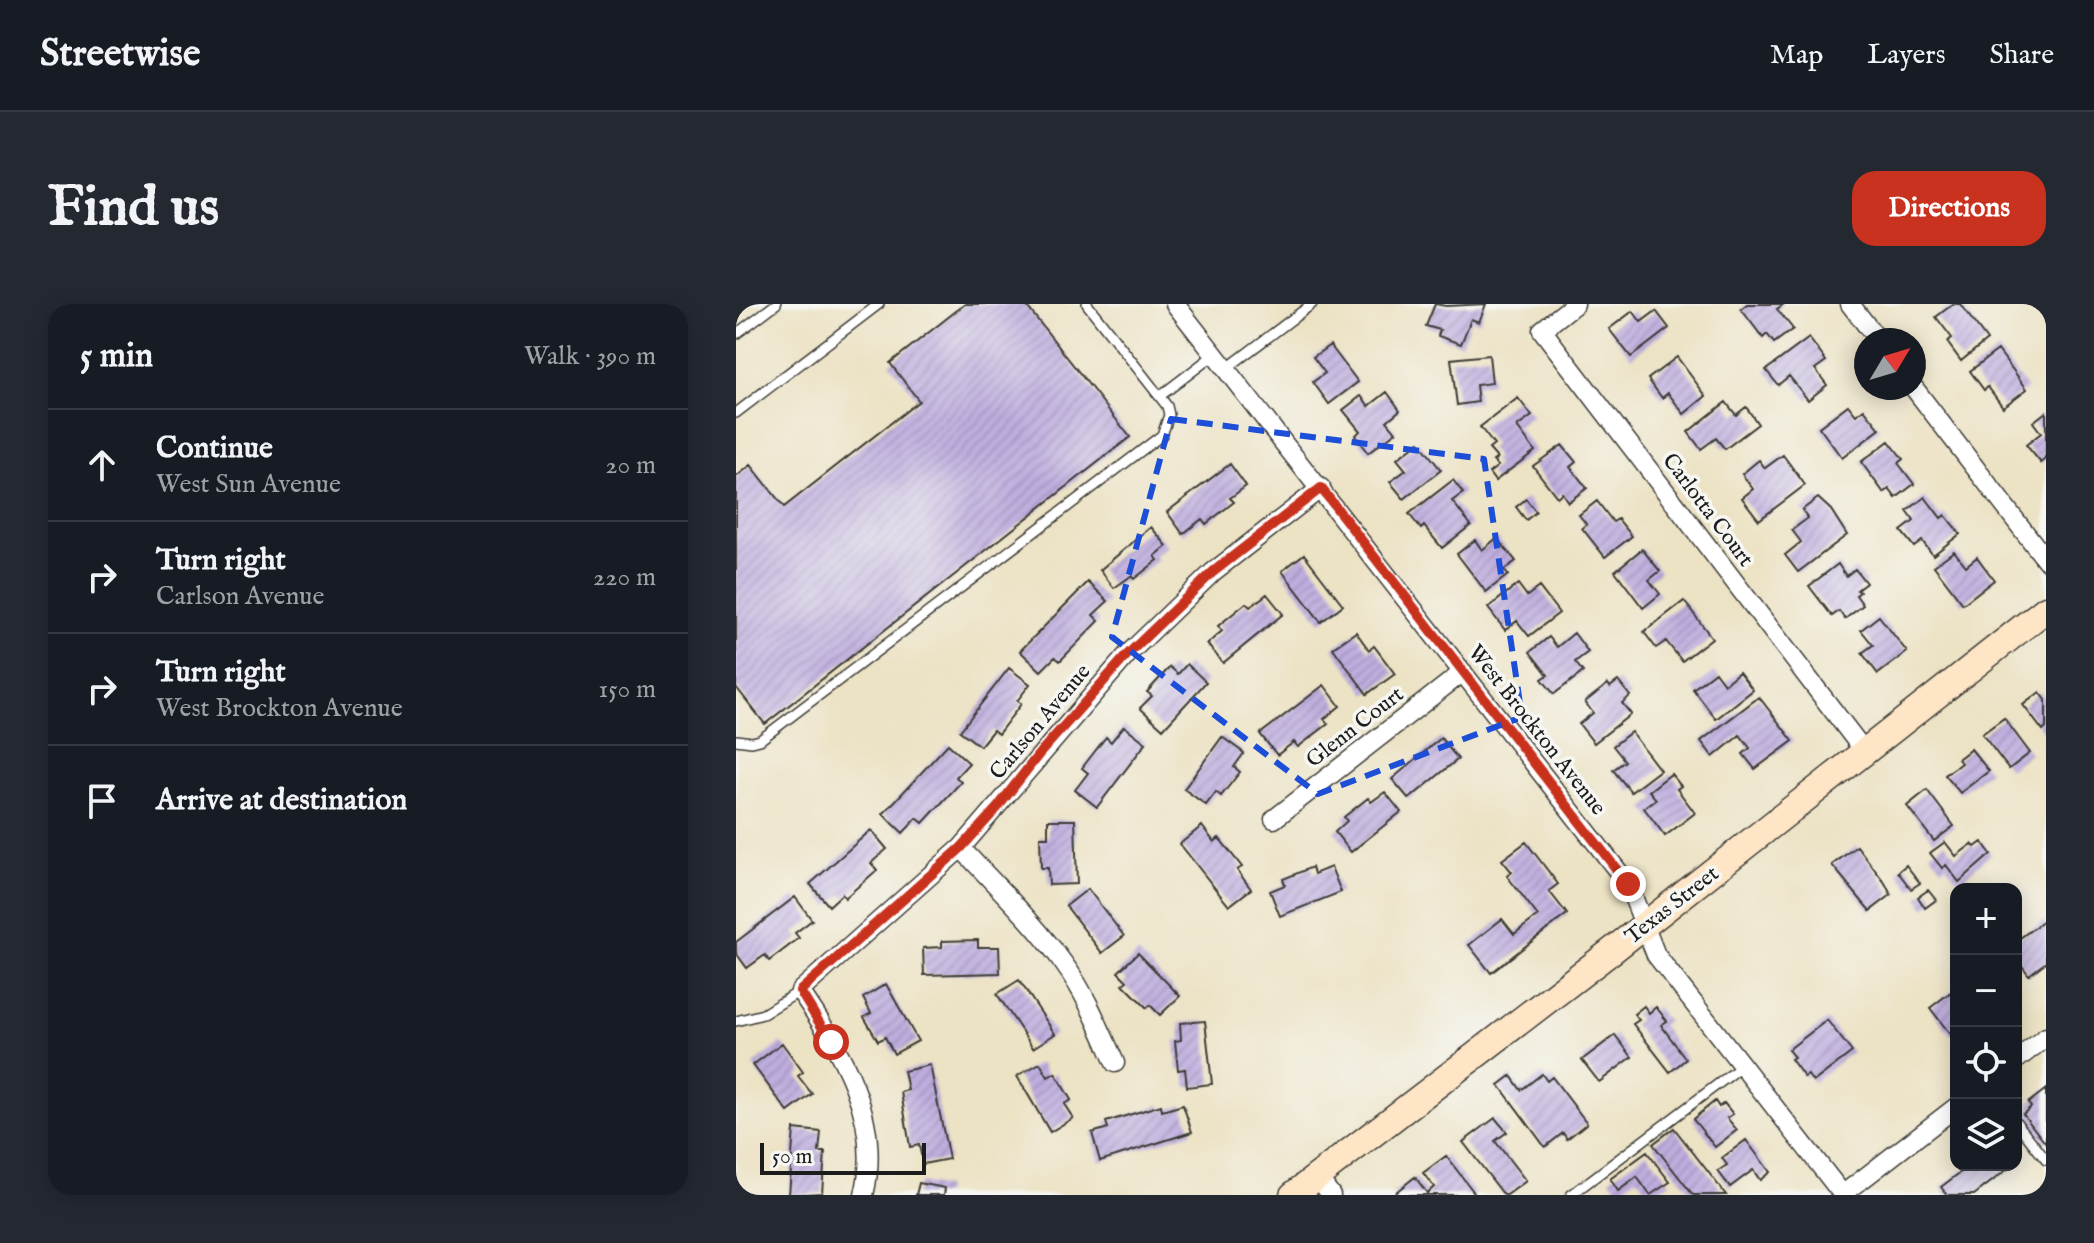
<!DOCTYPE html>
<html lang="en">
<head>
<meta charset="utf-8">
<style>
  body { margin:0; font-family:"IM FELL English",serif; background:#242831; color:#f1f3f6 }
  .controls { position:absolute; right:24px; bottom:24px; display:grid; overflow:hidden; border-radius:16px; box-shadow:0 4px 20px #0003 }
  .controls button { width:72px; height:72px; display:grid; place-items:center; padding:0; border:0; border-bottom:2px solid #363941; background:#171b24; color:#f1f3f6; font:40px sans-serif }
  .compass { position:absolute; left:1118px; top:24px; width:72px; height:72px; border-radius:50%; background:#171b24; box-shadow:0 4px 20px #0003; rotate:52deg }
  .scale { position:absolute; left:24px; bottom:20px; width:166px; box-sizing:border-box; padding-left:8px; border:4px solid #1c1c1c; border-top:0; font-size:22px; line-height:28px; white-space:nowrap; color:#1c1c1c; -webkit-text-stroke:6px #f6f6f2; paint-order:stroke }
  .stop { position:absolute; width:24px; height:24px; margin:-18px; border:6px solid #c8321e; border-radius:50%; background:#fff }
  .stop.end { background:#c8321e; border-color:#fff; box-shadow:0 2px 8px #0008 }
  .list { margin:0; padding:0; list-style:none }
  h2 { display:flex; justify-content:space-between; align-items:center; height:104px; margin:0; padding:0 32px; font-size:34px }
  h2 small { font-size:26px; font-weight:400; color:#9ea1a6 }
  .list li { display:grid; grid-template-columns:52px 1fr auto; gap:24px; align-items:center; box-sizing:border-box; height:112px; padding:0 32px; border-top:2px solid #363941 }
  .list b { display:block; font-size:30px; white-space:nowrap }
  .list p { margin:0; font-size:26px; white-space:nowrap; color:#9ea1a6 }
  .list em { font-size:26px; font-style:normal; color:#9ea1a6 }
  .icon { flex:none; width:44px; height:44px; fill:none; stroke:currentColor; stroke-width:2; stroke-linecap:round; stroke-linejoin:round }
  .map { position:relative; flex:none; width:1310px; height:891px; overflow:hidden; border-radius:24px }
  header { display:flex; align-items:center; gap:48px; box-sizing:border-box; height:112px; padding:0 40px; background:#171b24; border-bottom:2px solid #363941 }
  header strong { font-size:38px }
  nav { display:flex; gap:44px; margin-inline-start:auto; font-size:28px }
  .intro { display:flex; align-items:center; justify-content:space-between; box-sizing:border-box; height:192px; padding:0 48px }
  h1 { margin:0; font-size:56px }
  .button { padding:20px 36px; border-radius:24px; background:#c8321e; color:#fff; font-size:28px; font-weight:700 }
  main { display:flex; gap:48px; padding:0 48px }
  aside { flex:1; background:#171b24; border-radius:24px; box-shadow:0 4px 20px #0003 }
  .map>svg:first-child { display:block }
  .building { fill:url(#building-hatch) }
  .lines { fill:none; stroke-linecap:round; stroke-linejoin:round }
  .lane-casing { stroke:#3b3a35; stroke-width:12 }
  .street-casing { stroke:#3b3a35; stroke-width:21 }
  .secondary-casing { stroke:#3b3a35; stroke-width:29 }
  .lane { stroke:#fff; stroke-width:9 }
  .street { stroke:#fff; stroke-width:18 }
  .secondary { stroke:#fee5c5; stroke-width:26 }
  .route { stroke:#c8321e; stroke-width:10 }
  .marked { fill:none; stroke:#1d4ed8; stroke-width:6; stroke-dasharray:16 10; stroke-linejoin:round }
  .labels { text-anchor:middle; stroke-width:7; stroke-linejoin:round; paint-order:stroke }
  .street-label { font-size:22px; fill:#1c1c1c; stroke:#f6f6f2 }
</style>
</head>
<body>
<header>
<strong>Streetwise</strong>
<nav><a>Map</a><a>Layers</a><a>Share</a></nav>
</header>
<div class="intro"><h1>Find us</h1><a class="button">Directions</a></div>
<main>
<aside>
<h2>5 min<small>Walk · 390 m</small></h2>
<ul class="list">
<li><svg class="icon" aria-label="ahead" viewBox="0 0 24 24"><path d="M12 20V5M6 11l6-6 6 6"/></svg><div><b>Continue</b><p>West Sun Avenue</p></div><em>20 m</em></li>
<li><svg class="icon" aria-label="right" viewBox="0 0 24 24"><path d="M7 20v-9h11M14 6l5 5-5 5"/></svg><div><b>Turn right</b><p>Carlson Avenue</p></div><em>220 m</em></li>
<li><svg class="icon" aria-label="right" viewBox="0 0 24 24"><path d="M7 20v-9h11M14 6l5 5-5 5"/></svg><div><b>Turn right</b><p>West Brockton Avenue</p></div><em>150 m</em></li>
<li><svg class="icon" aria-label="arrive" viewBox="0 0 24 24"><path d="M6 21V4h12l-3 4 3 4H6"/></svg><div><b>Arrive at destination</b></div></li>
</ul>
</aside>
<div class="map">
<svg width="1310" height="891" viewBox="0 0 1310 891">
  <defs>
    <pattern id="building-hatch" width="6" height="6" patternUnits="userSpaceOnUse" patternTransform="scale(2)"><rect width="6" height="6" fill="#beadde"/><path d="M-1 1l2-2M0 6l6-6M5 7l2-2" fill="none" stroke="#a394be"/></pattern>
  </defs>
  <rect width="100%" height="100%" fill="#f6f6f2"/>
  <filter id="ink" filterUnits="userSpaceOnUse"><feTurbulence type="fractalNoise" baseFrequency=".0125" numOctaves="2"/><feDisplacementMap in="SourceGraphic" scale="16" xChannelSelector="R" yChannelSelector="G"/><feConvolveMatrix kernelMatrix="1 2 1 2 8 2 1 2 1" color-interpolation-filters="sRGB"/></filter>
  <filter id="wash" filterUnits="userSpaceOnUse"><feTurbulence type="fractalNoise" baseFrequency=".006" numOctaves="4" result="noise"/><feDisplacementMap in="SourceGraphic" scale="32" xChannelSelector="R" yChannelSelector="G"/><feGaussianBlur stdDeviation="1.8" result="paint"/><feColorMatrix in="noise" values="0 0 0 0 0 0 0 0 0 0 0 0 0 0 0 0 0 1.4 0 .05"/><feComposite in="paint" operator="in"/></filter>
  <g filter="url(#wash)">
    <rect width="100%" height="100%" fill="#ece2c4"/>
    <g id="blocks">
      <path class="building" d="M 229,0 L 289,0 L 394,133 L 29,420 L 0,383 L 0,173 L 15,161 L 48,203 L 183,97 L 154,59 Z
        M 699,0 L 710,2 L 750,0 L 743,18 L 735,15 L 725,40 L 702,32 L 704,26 L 690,22 Z
        M 1011,0 L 1048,0 L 1041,5 L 1057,25 L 1038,39 L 1031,30 L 1027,34 L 1005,5 Z
        M 1217,0 L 1224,0 L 1251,36 L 1225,57 L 1211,38 L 1216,34 L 1200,13 Z
        M 897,7 L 905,18 L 920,7 L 933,24 L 895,53 L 873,25 Z
        M 1073,34 L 1090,57 L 1079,65 L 1091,81 L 1072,96 L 1053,72 L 1042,81 L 1030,66 Z
        M 594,41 L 622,78 L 593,100 L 577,78 L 589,69 L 577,53 Z
        M 1262,46 L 1291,85 L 1267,103 L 1252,83 L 1248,86 L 1234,67 Z
        M 753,51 L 756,79 L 740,81 L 742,98 L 721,101 L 715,55 Z
        M 941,53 L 970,92 L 948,110 L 932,89 L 926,94 L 912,75 Z
        M 651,88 L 664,106 L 651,117 L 660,128 L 632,149 L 619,132 L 624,127 L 607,106 L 625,92 L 633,102 Z
        M 782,94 L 796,112 L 781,123 L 799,147 L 759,177 L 753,169 L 762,162 L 757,157 L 761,154 L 753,145 L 758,141 L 744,123 Z
        M 990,98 L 1000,111 L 1010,103 L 1022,120 L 989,145 L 980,134 L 965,145 L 952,128 Z
        M 1112,101 L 1120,111 L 1128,105 L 1144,125 L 1106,154 L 1083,123 Z
        M 1310,108 L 1310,155 L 1305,159 L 1290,141 L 1305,129 L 1297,118 Z
        M 1153,137 L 1167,155 L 1162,159 L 1178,180 L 1160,194 L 1153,185 L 1148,189 L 1125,158 Z
        M 683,138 L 705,166 L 668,195 L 654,178 L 670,166 L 661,155 Z
        M 826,141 L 840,158 L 834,163 L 851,184 L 832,198 L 826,189 L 821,193 L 797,162 Z
        M 1047,151 L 1069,181 L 1023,216 L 1006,194 L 1017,185 L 1006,170 L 1023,156 L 1029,164 Z
        M 494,160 L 510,182 L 494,194 L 498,198 L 470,220 L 466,215 L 447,230 L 431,208 Z
        M 717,176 L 727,189 L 716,197 L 735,221 L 706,244 L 688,222 L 685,225 L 673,210 Z
        M 1189,193 L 1205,214 L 1209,211 L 1224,230 L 1197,251 L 1186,237 L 1178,243 L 1165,227 L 1178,217 L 1171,207 Z
        M 1082,194 L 1095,206 L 1111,231 L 1062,268 L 1049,251 L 1065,238 L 1056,226 L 1072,214 L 1066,206 Z
        M 790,195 L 800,208 L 790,216 L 780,203 Z
        M 861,197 L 877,218 L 882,215 L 896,232 L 869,253 L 846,224 L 851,221 L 843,211 Z
        M 415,223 L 431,242 L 419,252 L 422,256 L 398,275 L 395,272 L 378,284 L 364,266 Z
        M 761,234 L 780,257 L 768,266 L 772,271 L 750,288 L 721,250 L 739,236 L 746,246 Z
        M 906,245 L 924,267 L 913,276 L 924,290 L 907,304 L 879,267 Z
        M 1218,247 L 1230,262 L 1241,253 L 1258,276 L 1227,300 L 1198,262 Z
        M 568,250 L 607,301 L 585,318 L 546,267 Z
        M 1102,260 L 1110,272 L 1119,265 L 1130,279 L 1121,286 L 1124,288 L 1120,291 L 1127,301 L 1109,315 L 1103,307 L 1096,312 L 1073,282 Z
        M 352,278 L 372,297 L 357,311 L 363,317 L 324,357 L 319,353 L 305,367 L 284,347 Z
        M 782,280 L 791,292 L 803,283 L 823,309 L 793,332 L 781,317 L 769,326 L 752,304 Z
        M 531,290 L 547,310 L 487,359 L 471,340 L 486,327 L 482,322 L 510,299 L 514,303 Z
        M 948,297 L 976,334 L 946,357 L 930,337 L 920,344 L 908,328 Z
        M 1143,312 L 1171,348 L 1142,370 L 1126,349 L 1137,341 L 1125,326 Z
        M 620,328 L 633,346 L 638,342 L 659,370 L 631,390 L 597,344 Z
        M 838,329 L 852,348 L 839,358 L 847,368 L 818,390 L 806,375 L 812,371 L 794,348 L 813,333 L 821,343 Z
        M 451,360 L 470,378 L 427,425 L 404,404 L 416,392 L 411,388 L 434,363 L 442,370 Z
        M 273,364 L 294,380 L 281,397 L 285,400 L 262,430 L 257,426 L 244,442 L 224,427 Z
        M 979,368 L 988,380 L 1003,368 L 1017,386 L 980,415 L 957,385 Z
        M 882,377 L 894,392 L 886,399 L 895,410 L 858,439 L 843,420 L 857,409 L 849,398 L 872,380 L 874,383 Z
        M 588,381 L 604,402 L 588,415 L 592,420 L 562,443 L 558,438 L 541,451 L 524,430 Z
        M 1304,388 L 1310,396 L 1310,424 L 1307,427 L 1287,401 Z
        M 1023,393 L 1057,437 L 1019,465 L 1007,450 L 1014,444 L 1004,431 L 977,453 L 965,437 Z
        M 1268,414 L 1294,449 L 1273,465 L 1246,430 Z
        M 388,422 L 410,439 L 361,503 L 339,486 L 352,469 L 346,464 L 370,433 L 375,438 Z
        M 895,428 L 924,466 L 895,488 L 877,466 L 889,457 L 877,442 Z
        M 486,433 L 508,449 L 498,463 L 504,468 L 485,492 L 480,488 L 470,501 L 448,485 Z
        M 705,434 L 722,455 L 673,495 L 656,475 Z
        M 212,440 L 233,459 L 220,473 L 225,478 L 187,519 L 181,514 L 167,529 L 147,510 Z
        M 1235,445 L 1253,467 L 1224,489 L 1209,471 L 1225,459 L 1222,455 Z
        M 935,470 L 945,482 L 941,485 L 959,509 L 929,532 L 908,504 L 920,495 L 913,487 Z
        M 1191,486 L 1218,522 L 1198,537 L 1171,502 Z
        M 649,488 L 665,508 L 615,548 L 599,528 L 611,517 L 608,513 L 632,494 L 635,498 Z
        M 312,516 L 339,516 L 341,580 L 313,581 L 312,564 L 305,564 L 304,533 L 312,533 Z
        M 466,522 L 478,538 L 483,534 L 506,563 L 501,566 L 515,585 L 493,602 L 444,540 Z
        M 135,526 L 151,545 L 135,559 L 141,566 L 109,594 L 106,590 L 93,602 L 74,580 Z
        M 790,538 L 822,580 L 813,587 L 831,610 L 755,669 L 733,641 L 766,615 L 778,630 L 802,612 L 771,572 L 776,568 L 766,556 Z
        M 1209,538 L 1220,552 L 1236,540 L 1239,543 L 1246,538 L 1255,550 L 1223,578 L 1210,561 L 1206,564 L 1194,549 Z
        M 1121,542 L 1149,579 L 1155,591 L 1134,607 L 1096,561 Z
        M 1170,561 L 1184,579 L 1175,585 L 1162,568 Z
        M 576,563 L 578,570 L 595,563 L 605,588 L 544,612 L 534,587 L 549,581 L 547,575 Z
        M 352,585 L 388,632 L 366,649 L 330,602 Z
        M 1192,586 L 1200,596 L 1189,604 L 1182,593 Z
        M 59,593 L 76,616 L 59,629 L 63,634 L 33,657 L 29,651 L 11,664 L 0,649 L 0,638 Z
        M 1307,617 L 1310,622 L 1310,658 L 1293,671 L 1280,654 L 1280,637 Z
        M 242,636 L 242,643 L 263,643 L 264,669 L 188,671 L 187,644 L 206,643 L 206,637 Z
        M 402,649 L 444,692 L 424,711 L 414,701 L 411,704 L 387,680 L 391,677 L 382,668 Z
        M 283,676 L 319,730 L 297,744 L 261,690 Z
        M 150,680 L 182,737 L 158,750 L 149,733 L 142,737 L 128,713 L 135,709 L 127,694 Z
        M 1220,684 L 1220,727 L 1215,731 L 1194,704 Z
        M 908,702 L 913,709 L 920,703 L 931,717 L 925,721 L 950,755 L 934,768 L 897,720 L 903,716 L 898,710 Z
        M 1091,716 L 1116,748 L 1077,778 L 1072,771 L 1068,773 L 1055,755 L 1058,753 L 1052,746 Z
        M 469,717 L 476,780 L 451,783 L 449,765 L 442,766 L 439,737 L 445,736 L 444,719 Z
        M 879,731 L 896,753 L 863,778 L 846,756 Z
        M 46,739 L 67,768 L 62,772 L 76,790 L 52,808 L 17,761 Z
        M 304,759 L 312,773 L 319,769 L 335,796 L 328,800 L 337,814 L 314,828 L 281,772 Z
        M 194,761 L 213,855 L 187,860 L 183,841 L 174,843 L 165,788 L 172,786 L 168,767 Z
        M 806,770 L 811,777 L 816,773 L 851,819 L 831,835 L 827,829 L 809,843 L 763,781 L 775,772 L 785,786 Z
        M 1310,785 L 1310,840 L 1287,810 L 1295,803 L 1292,799 Z
        M 979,797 L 983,803 L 988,799 L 997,810 L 991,814 L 1001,826 L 979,843 L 957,815 Z
        M 425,801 L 426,807 L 447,801 L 456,828 L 364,857 L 356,829 L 372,824 L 370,818 Z
        M 759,814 L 771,828 L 759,837 L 790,877 L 771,891 L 768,891 L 727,838 Z
        M 938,824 L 990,891 L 957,891 L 917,840 Z
        M 58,825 L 85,828 L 83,848 L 89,848 L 86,889 L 53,891 Z
        M 1010,836 L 1034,868 L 1024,876 L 1017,866 L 994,883 L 982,867 L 991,861 L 986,854 Z
        M 911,848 L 934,878 L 914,891 L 901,873 L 882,887 L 874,875 Z
        M 710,852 L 740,891 L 656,891 L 679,873 L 691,889 L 698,883 L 687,869 Z
        M 1234,861 L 1277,861 L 1238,891 L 1211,891 L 1205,883 Z
        M 183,879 L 209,884 L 208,891 L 180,891 Z"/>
    </g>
  </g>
  <g filter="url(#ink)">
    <use href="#blocks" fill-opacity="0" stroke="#3b3a35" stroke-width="2"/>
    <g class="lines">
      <g class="lane-casing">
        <path id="lane" d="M 0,30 L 40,0
          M 490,65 L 576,0
          M 424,92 L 479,50
          M 0,109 L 143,0
          M 0,436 L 16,438 L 24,436 L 426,131 L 433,111 L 431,102 L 351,0
          M 0,717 L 27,710 L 64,687
          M 1280,818 L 1310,856
          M 835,891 L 1006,762"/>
      </g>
      <g class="street-casing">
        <path id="street" d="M 439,0 L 892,580 L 920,651 L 1107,891
          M 839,0 L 806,26 L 1128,447
          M 1114,0 L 1142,36
          M 1178,84 L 1310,256
          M 538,515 L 727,368
          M 225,544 C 260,582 298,618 328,660 C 350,690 364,725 379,759
          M 1280,756 L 1310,733
          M 581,872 L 595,891
          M 128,891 C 147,815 105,747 64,687 L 225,544 L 391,351 L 477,268 L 585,184
          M 1106,891 L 1220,803"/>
      </g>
      <g class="secondary-casing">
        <path id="secondary" d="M 557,891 L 877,646 L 1310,305"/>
      </g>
      <use href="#lane" class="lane"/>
      <use href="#street" class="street"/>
      <use href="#secondary" class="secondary"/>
    </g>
  </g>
  <g class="lines" filter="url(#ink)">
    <path class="route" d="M 95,738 L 64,687 L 225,544 L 262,503 L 303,450 L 391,351 L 477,268 L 585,184 L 892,580"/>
  </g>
  <path class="marked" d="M 435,115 L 748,155 L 786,413 L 582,490 L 376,333 Z"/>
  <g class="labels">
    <g class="street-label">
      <text transform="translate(973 205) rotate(53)" y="8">Carlotta Court</text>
      <text transform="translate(303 417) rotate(-50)" y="8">Carlson Avenue</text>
      <text transform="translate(618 422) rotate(-38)" y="8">Glenn Court</text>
      <text transform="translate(802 425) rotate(52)" y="8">West Brockton Avenue</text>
      <text transform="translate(935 600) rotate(-38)" y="8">Texas Street</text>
    </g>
  </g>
</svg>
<div class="controls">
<button>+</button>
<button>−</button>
<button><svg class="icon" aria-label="locate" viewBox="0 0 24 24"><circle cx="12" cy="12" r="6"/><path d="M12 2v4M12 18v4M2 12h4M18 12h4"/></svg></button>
<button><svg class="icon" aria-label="layers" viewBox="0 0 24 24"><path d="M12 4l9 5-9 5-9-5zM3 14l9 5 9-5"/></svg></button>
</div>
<svg class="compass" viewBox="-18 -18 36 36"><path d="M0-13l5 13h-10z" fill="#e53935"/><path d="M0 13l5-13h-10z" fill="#9ea1a6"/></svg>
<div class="scale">50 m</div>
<div class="stop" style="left:95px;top:738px"></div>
<div class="stop end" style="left:892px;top:580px"></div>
</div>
</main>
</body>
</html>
